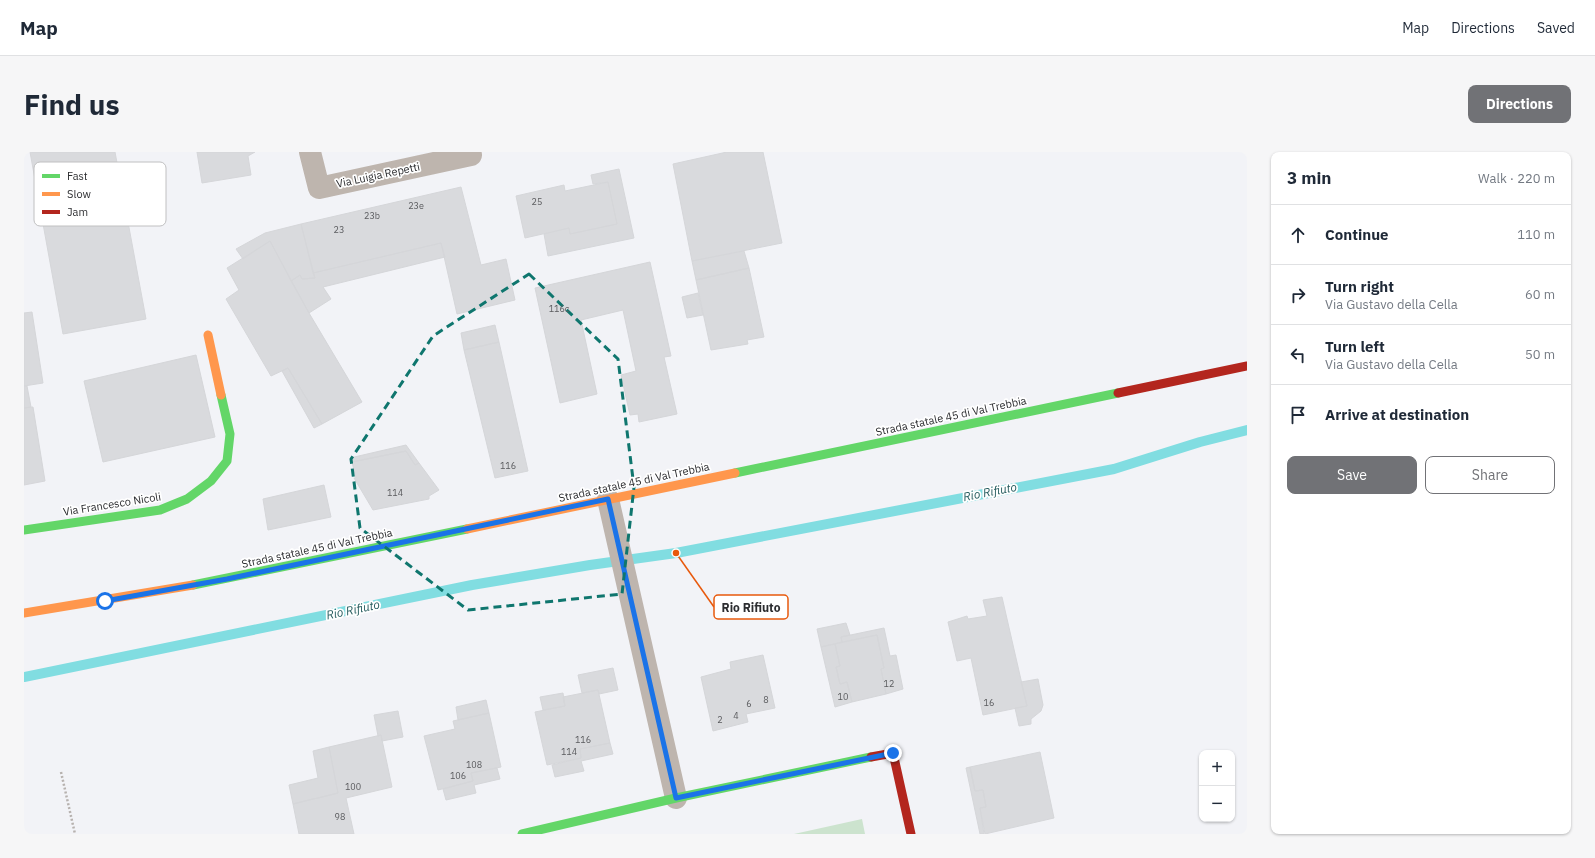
<!DOCTYPE html>
<html lang="en">
<head>
<meta charset="utf-8">
<style>
  body { margin:0; font-family:"IBM Plex Sans",sans-serif; background:#f6f6f7; color:#1f2937 }
  .controls { position:absolute; right:12px; bottom:12px; display:grid; overflow:hidden; border-radius:8px; box-shadow:0 1px 3px #0004 }
  .controls button { width:36px; height:36px; display:grid; place-items:center; padding:0; border:0; border-bottom:1px solid #e0e1e3; background:#fff; color:#1f2937; font:20px sans-serif }
  .stop { position:absolute; width:12px; height:12px; margin:-9px; border:3px solid #1a73e8; border-radius:50%; background:#fff }
  .stop.end { background:#1a73e8; border-color:#fff; box-shadow:0 1px 4px #0008 }
  .list { margin:0; padding:0; list-style:none }
  h2 { display:flex; justify-content:space-between; align-items:center; height:52px; margin:0; padding:0 16px; font-size:17px }
  h2 small { font-size:13px; font-weight:400; color:#747a83 }
  .list li { display:grid; grid-template-columns:26px 1fr auto; gap:12px; align-items:center; box-sizing:border-box; height:60px; padding:0 16px; border-top:1px solid #e0e1e3 }
  .list b { display:block; font-size:15px; white-space:nowrap }
  .list p { margin:0; font-size:13px; white-space:nowrap; color:#747a83 }
  .list em { font-size:13px; font-style:normal; color:#747a83 }
  .actions { display:flex; gap:8px; padding:12px 16px }
  .actions a { flex:1; padding:9px 0; border:1px solid #717276; border-radius:8px; text-align:center; font-size:14px; color:#717276 }
  .actions .main { background:#717276; color:#fff }
  .icon { flex:none; width:22px; height:22px; fill:none; stroke:currentColor; stroke-width:2; stroke-linecap:round; stroke-linejoin:round }
  .map { position:relative; flex:none; width:1223px; height:682px; overflow:hidden; border-radius:8px }
  header { display:flex; align-items:center; gap:24px; box-sizing:border-box; height:56px; padding:0 20px; background:#fff; border-bottom:1px solid #e0e1e3 }
  header strong { font-size:19px }
  nav { display:flex; gap:22px; margin-inline-start:auto; font-size:14px }
  .intro { display:flex; align-items:center; justify-content:space-between; box-sizing:border-box; height:96px; padding:0 24px }
  h1 { margin:0; font-size:28px }
  .button { padding:10px 18px; border-radius:8px; background:#717276; color:#fff; font-size:14px; font-weight:700 }
  main { display:flex; gap:24px; padding:0 24px }
  aside { flex:1; background:#fff; border-radius:8px; box-shadow:0 1px 3px #0004 }
  .map>svg:first-child { display:block }
  .green { fill:#cce3ce }
  .lines { fill:none; stroke-linecap:round; stroke-linejoin:round }
  .stream { stroke:#81dde1; stroke-width:10 }
  .building { fill:#d9dadd; stroke:#d5d6d9 }
  .path { stroke:#b7b2af; stroke-width:2.5; stroke-dasharray:2 2; stroke-linecap:butt }
  .street { stroke:#beb5ae; stroke-width:22 }
  .fast { stroke:#63d668; stroke-width:9 }
  .slow { stroke:#ff974d; stroke-width:9 }
  .jam { stroke:#b3261e; stroke-width:9 }
  .route { stroke:#1a73e8; stroke-width:5 }
  .marked { fill:none; stroke:#0f766e; stroke-width:3; stroke-dasharray:8 5; stroke-linejoin:round }
  .labels { text-anchor:middle; stroke-width:3.5; stroke-linejoin:round; paint-order:stroke }
  .number-label { font-size:9px; fill:#5a5b5e }
  .street-label { font-size:11px; fill:#2c2d30; stroke:#fff }
  .water-label { font-size:12px; font-style:italic; fill:#265c5e; stroke:#fff }
  .key { fill:#fff; stroke:#c0c0c1; stroke-width:1 }
  .key-label { font-size:11px; fill:#2c2d30 }
  .leader { fill:none; stroke:#e8590c; stroke-width:1.5 }
  .callout-dot { fill:#e8590c; stroke:#fff; stroke-width:1.5 }
  .callout { fill:#fff; stroke:#e8590c; stroke-width:1.5 }
  .callout-label { font-size:12px; text-anchor:middle; font-weight:bold; fill:#2c2d30 }
</style>
</head>
<body>
<header>
<strong>Map</strong>
<nav><a>Map</a><a>Directions</a><a>Saved</a></nav>
</header>
<div class="intro"><h1>Find us</h1><a class="button">Directions</a></div>
<main>
<div class="map">
<svg width="1223" height="682" viewBox="0 0 1223 682">
  <rect width="100%" height="100%" fill="#f2f3f7"/>
  <path class="green" d="M 838,667 L 841,682 L 770,682 Z"/>
  <g class="lines">
    <path class="stream" d="M 0,525 L 448,433 L 566,413 L 652,401 L 1090,317 L 1176,290 L 1223,278"/>
  </g>
  <path class="building" d="M 6,0 L 91,0 L 122,167 L 39,182 Z
    M 173,0 L 231,0 L 224,4 L 227,23 L 178,31 Z
    M 703,0 L 739,0 L 758,91 L 668,109 L 649,12 Z
    M 595,17 L 610,86 L 524,104 L 520,82 L 545,76 L 546,82 L 593,72 L 584,30 L 569,32 L 567,23 Z
    M 584,30 L 593,72 L 546,82 L 545,76 L 501,86 L 492,44 L 540,33 L 541,39 Z
    M 437,35 L 457,113 L 482,107 L 491,148 L 433,162 L 417,91 L 289,121 L 277,72 Z
    M 277,72 L 291,126 L 278,127 L 276,123 L 267,129 L 246,89 L 219,107 L 212,97 L 241,81 Z
    M 246,89 L 285,161 L 338,250 L 298,272 L 264,216 L 247,224 L 202,147 L 215,138 L 203,116 Z
    M 417,91 L 421,105 L 299,135 L 307,147 L 285,161 L 267,129 L 276,123 L 278,127 L 291,126 L 289,121 Z
    M 720,99 L 725,116 L 672,128 L 668,109 Z
    M 626,110 L 647,204 L 640,205 L 653,262 L 615,270 L 614,262 L 606,263 L 597,223 L 612,219 L 599,158 L 557,168 L 573,242 L 536,251 L 511,136 Z
    M 725,116 L 740,185 L 723,188 L 724,192 L 687,198 L 672,128 Z
    M 674,141 L 679,163 L 663,166 L 658,145 Z
    M 8,160 L 19,231 L 0,234 L 0,161 Z
    M 471,173 L 475,190 L 440,198 L 437,181 Z
    M 475,190 L 504,319 L 471,326 L 440,198 Z
    M 172,203 L 191,285 L 79,310 L 60,229 Z
    M 264,216 L 298,272 L 290,276 L 258,219 Z
    M 0,234 L 3,234 L 7,255 L 0,256 Z
    M 9,255 L 21,329 L 0,333 L 0,256 Z
    M 382,293 L 395,311 L 391,313 L 382,299 L 328,310 L 326,306 Z
    M 382,299 L 391,313 L 395,311 L 415,338 L 405,344 L 405,347 L 349,358 L 330,326 L 332,326 L 328,310 Z
    M 300,333 L 307,365 L 244,378 L 239,347 Z
    M 978,445 L 1003,554 L 959,563 L 947,506 L 933,509 L 924,470 L 943,464 L 944,467 L 963,464 L 959,448 Z
    M 822,471 L 826,483 L 817,485 L 818,490 L 797,495 L 793,477 Z
    M 860,476 L 866,504 L 872,503 L 879,537 L 862,542 L 857,517 L 860,516 L 853,483 L 818,490 L 817,485 Z
    M 853,483 L 860,516 L 857,517 L 862,542 L 828,550 L 823,530 L 816,532 L 812,515 L 816,514 L 811,492 Z
    M 811,492 L 816,514 L 812,515 L 816,532 L 823,530 L 828,550 L 811,555 L 797,495 Z
    M 739,503 L 751,556 L 722,562 L 724,570 L 689,579 L 677,525 L 707,517 L 706,510 Z
    M 589,516 L 594,538 L 575,542 L 574,538 L 558,541 L 554,523 Z
    M 1014,527 L 1019,553 L 1017,559 L 1007,567 L 1007,572 L 995,574 L 991,556 L 1003,554 L 997,530 Z
    M 574,538 L 586,591 L 556,597 L 557,606 L 523,613 L 511,560 L 541,554 L 539,545 Z
    M 539,541 L 541,554 L 519,558 L 516,545 Z
    M 462,548 L 465,561 L 434,568 L 432,555 Z
    M 374,559 L 379,585 L 358,589 L 357,583 L 354,584 L 350,563 Z
    M 465,561 L 477,615 L 447,621 L 449,629 L 414,638 L 400,584 L 431,577 L 429,569 Z
    M 357,583 L 368,635 L 322,646 L 330,682 L 275,682 L 269,652 L 314,641 L 305,595 Z
    M 586,591 L 589,602 L 557,609 L 560,619 L 531,625 L 528,613 L 557,606 L 556,597 Z
    M 305,595 L 314,641 L 269,652 L 265,633 L 294,626 L 289,599 Z
    M 1016,600 L 1030,666 L 961,682 L 956,656 L 962,655 L 959,638 L 951,639 L 946,615 Z
    M 946,615 L 951,639 L 959,638 L 962,655 L 956,656 L 960,682 L 956,682 L 942,616 Z
    M 473,616 L 476,627 L 450,633 L 452,641 L 422,648 L 419,637 L 449,629 L 447,621 Z"/>
  <g class="lines">
    <path class="path" d="M 37,620 L 51,682"/>
    <path class="street" d="M 286,0 L 295,36 L 447,3 L 446,0
      M 584,347 L 652,646"/>
    <path class="fast" d="M 711,321 L 1094,241
      M 0,378 L 136,358 L 163,347 L 187,329 L 203,309 L 206,282 L 197,243
      M 169,433 L 443,377
      M 498,682 L 652,646 L 847,605"/>
    <path class="slow" d="M 184,183 L 197,243
      M 443,377 L 711,321
      M 0,461 L 169,433"/>
    <path class="jam" d="M 1094,241 L 1223,214
      M 847,605 L 869,601 L 887,682"/>
  </g>
  <g class="lines">
    <path class="route" d="M 81,449 L 203,427 L 584,347 L 652,646 L 869,601"/>
  </g>
  <path class="marked" d="M 505,122 L 594,207 L 610,335 L 598,442 L 444,458 L 336,376 L 327,307 L 409,184 Z"/>
  <g class="labels">
    <g class="number-label">
      <text x="513" y="53">25</text>
      <text x="392" y="57">23e</text>
      <text x="348" y="67">23b</text>
      <text x="315" y="81">23</text>
      <text x="535" y="160">116c</text>
      <text x="484" y="317">116</text>
      <text x="371" y="344">114</text>
      <text x="865" y="535">12</text>
      <text x="819" y="548">10</text>
      <text x="742" y="551">8</text>
      <text x="965" y="554">16</text>
      <text x="725" y="555">6</text>
      <text x="712" y="567">4</text>
      <text x="696" y="571">2</text>
      <text x="559" y="591">116</text>
      <text x="545" y="603">114</text>
      <text x="450" y="616">108</text>
      <text x="434" y="627">106</text>
      <text x="329" y="638">100</text>
      <text x="316" y="668">98</text>
    </g>
    <g class="street-label">
      <text transform="translate(354 23) rotate(-12)" y="4">Via Luigia Repetti</text>
      <text transform="translate(927 264) rotate(-12)" y="4">Strada statale 45 di Val Trebbia</text>
      <text transform="translate(610 330) rotate(-12)" y="4">Strada statale 45 di Val Trebbia</text>
      <text transform="translate(88 352) rotate(-9)" y="4">Via Francesco Nicoli</text>
      <text transform="translate(293 396) rotate(-12)" y="4">Strada statale 45 di Val Trebbia</text>
    </g>
    <g class="water-label">
      <text transform="translate(966 340) rotate(-11)" y="4">Rio Rifiuto</text>
      <text transform="translate(329 458) rotate(-12)" y="4">Rio Rifiuto</text>
    </g>
  </g>
  <rect x="10" y="10" width="132" height="64" rx="6" class="key"/>
  <rect x="18" y="22" width="18" height="4" fill="#63d668"/>
  <rect x="18" y="40" width="18" height="4" fill="#ff974d"/>
  <rect x="18" y="58" width="18" height="4" fill="#b3261e"/>
  <g class="key-label">
    <text x="43" y="28">Fast</text>
    <text x="43" y="46">Slow</text>
    <text x="43" y="64">Jam</text>
  </g>
  <path class="leader" d="M652 401L690 455"/>
  <circle class="callout-dot" cx="652" cy="401" r="4"/>
  <rect class="callout" x="690" y="443" width="74" height="24" rx="4"/>
  <g class="callout-label">
    <text x="727" y="460">Rio Rifiuto</text>
  </g>
</svg>
<div class="controls">
<button>+</button>
<button>−</button>
</div>
<div class="stop" style="left:81px;top:449px"></div>
<div class="stop end" style="left:869px;top:601px"></div>
</div>
<aside>
<h2>3 min<small>Walk · 220 m</small></h2>
<ul class="list">
<li><svg class="icon" aria-label="ahead" viewBox="0 0 24 24"><path d="M12 20V5M6 11l6-6 6 6"/></svg><div><b>Continue</b></div><em>110 m</em></li>
<li><svg class="icon" aria-label="right" viewBox="0 0 24 24"><path d="M7 20v-9h11M14 6l5 5-5 5"/></svg><div><b>Turn right</b><p>Via Gustavo della Cella</p></div><em>60 m</em></li>
<li><svg class="icon" aria-label="left" viewBox="0 0 24 24"><path d="M17 20v-9H6M10 6l-5 5 5 5"/></svg><div><b>Turn left</b><p>Via Gustavo della Cella</p></div><em>50 m</em></li>
<li><svg class="icon" aria-label="arrive" viewBox="0 0 24 24"><path d="M6 21V4h12l-3 4 3 4H6"/></svg><div><b>Arrive at destination</b></div></li>
</ul>
<div class="actions"><a class="main">Save</a><a>Share</a></div>
</aside>
</main>
</body>
</html>
